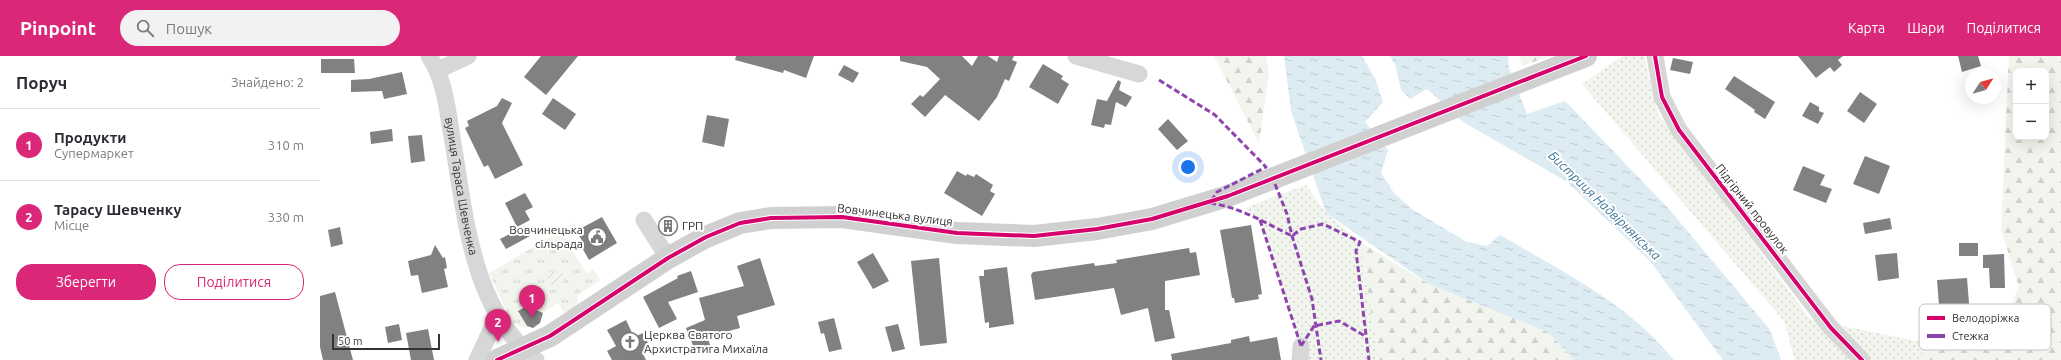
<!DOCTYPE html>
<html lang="uk">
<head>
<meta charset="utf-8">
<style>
  body { margin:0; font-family:Ubuntu,sans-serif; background:#f2f2f3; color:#2b2b33 }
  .controls { position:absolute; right:12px; top:12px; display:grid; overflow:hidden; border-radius:8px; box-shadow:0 4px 16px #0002 }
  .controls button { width:36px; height:36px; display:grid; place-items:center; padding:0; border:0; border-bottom:1px solid #e1e1e2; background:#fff; color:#2b2b33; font:20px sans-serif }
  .compass { position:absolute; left:1645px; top:12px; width:36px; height:36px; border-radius:50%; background:#fff; box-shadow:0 4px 16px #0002; rotate:54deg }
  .scale { position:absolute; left:12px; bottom:10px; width:108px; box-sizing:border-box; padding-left:4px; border:2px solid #333; border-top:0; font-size:11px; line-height:14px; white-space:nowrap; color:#333; -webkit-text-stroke:3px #fff; paint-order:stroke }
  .you { position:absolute; left:868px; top:111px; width:14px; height:14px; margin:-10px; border:3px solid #fff; border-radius:50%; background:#1a73e8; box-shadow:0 0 0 6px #1a73e833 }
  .badge { display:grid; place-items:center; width:26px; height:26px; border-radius:50%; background:#db2777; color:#fff; font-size:13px; font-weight:700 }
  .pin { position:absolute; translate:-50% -33px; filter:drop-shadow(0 1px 2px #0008) }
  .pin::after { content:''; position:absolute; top:21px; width:14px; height:12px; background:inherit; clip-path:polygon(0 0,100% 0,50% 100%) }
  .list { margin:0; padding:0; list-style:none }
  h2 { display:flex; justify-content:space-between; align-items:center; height:52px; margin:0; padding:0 16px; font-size:17px }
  h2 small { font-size:13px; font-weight:400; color:#7c7c81 }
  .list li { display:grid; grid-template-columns:26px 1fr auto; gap:12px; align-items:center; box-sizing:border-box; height:72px; padding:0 16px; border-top:1px solid #e1e1e2 }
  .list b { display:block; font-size:15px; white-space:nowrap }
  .list p { margin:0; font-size:13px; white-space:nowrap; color:#7c7c81 }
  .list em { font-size:13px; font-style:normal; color:#7c7c81 }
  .actions { display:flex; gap:8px; padding:12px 16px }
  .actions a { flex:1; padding:9px 0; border:1px solid #db2777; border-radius:16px; text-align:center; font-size:14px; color:#db2777 }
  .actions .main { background:#db2777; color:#fff }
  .icon { flex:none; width:22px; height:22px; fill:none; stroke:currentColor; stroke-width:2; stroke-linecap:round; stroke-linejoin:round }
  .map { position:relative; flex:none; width:1741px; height:304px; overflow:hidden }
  header { display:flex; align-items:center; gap:24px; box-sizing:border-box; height:56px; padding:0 20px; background:#db2777; color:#fff }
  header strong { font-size:19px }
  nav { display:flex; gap:22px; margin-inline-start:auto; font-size:14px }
  .search { width:280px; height:36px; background:#f2f2f3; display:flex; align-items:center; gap:10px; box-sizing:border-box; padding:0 14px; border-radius:22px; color:#7c7c81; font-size:15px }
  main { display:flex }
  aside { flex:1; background:#fff }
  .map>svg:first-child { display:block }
  .grass { fill:url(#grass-dots) }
  .forest { fill:url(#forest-firs); fill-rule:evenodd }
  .park { fill:url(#park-tufts) }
  .garden { fill:url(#garden-furrows) }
  .water { fill:url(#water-ripples) }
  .building { fill:#818181 }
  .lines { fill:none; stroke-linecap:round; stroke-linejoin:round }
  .street { stroke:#d7d7d7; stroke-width:17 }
  .secondary { stroke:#d0d0d0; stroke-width:22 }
  .quiet { stroke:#8e44ad; stroke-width:3; stroke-dasharray:6 3; stroke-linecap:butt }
  .cycleway-casing { stroke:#fff; stroke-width:6 }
  .cycleway { stroke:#d6006c; stroke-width:4 }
  .labels { text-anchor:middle; stroke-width:4; stroke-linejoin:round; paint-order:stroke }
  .street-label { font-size:12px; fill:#333; stroke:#fff }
  .poi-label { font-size:12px; fill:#333; stroke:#fff; text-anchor:start }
  .water-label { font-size:13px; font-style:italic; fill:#3f7597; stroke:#fff }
  .key { fill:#fff; stroke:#c2c2c2; stroke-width:1 }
  .key-label { font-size:11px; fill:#333 }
</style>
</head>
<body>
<header>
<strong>Pinpoint</strong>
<div class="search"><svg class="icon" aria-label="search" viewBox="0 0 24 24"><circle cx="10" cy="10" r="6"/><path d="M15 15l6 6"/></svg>Пошук</div>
<nav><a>Карта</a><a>Шари</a><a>Поділитися</a></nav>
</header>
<main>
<aside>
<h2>Поруч<small>Знайдено: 2</small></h2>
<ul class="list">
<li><span class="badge">1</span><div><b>Продукти</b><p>Супермаркет</p></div><em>310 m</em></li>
<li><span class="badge">2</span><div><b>Тарасу Шевченку</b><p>Місце</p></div><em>330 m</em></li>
</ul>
<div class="actions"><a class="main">Зберегти</a><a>Поділитися</a></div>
</aside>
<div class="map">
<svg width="1741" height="304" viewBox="0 0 1741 304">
  <defs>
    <pattern id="grass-dots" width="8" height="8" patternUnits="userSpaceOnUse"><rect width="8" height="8" fill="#f1f5ed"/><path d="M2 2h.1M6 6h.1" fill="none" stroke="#cfd2cc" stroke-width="1.8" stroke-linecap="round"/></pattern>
    <pattern id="forest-firs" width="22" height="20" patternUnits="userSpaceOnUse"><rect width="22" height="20" fill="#f1f5ed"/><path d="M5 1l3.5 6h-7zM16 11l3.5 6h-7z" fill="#cfd2cc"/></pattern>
    <pattern id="park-tufts" width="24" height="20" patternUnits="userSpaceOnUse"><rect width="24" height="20" fill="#f1f5ed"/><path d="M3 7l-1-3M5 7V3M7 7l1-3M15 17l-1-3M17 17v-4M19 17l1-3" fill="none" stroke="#cfd2cc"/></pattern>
    <pattern id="garden-furrows" width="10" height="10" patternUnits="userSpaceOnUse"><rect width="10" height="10" fill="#f1f5ed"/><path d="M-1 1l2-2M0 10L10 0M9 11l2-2" fill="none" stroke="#cfd2cc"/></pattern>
    <pattern id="water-ripples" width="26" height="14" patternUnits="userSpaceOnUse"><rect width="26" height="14" fill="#ddebf3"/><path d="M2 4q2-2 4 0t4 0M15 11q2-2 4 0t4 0" fill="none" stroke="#becad1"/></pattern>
  </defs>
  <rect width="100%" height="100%" fill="#fff"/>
  <path class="grass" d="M 1303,0 L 1324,0 L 1338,58 L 1490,263 L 1605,287 L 1601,304 L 1475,304 L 1464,265 L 1262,28 Z
    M 986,129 L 1006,157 L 1040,186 L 1059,304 L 980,304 L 981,290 L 940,164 L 925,152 Z"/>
  <path class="forest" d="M 894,0 L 946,0 L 949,16 L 939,87 Z
    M 1199,0 L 1231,0 L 1202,10 Z
    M 1689,0 L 1741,0 L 1741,304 L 1601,304 L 1605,287 L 1685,262 L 1699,231 L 1681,173 ZM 1696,15 L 1726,15 L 1726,81 L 1696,81 Z
    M 1040,186 L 1109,228 L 1228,276 L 1254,304 L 1059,304 Z"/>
  <path class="park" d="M 254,167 L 257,173 L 244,182 L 267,217 L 273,213 L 280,224 L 257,240 L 259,250 L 245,259 L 238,247 L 223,256 L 206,249 L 198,255 L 207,271 L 205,272 L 192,267 L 169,217 Z"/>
  <path class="garden" d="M228 222a8 8 0 1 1 16 0a8 8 0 1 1-16 0Z"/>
  <path class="water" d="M 964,0 L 1042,0 L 1055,22 L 1063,46 L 1045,66 L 1068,94 L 1061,117 L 1074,137 L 1093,154 L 1147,186 L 1167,190 L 1180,179 C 1241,215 1308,247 1354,304 L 1254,304 L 1228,276 L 1109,228 L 1006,157 L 971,55 Z
    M 1070,0 L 1188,0 L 1189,12 L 1207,58 L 1245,45 L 1349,153 L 1450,274 L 1461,304 L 1403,304 L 1330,205 L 1246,125 L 1143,66 L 1107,33 L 1090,43 L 1081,34 L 1075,8 Z"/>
  <path class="building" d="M 221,0 L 258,0 L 226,39 L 204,21 Z
    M 416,0 L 494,0 L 486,22 L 464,14 L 463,17 L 415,4 Z
    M 580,0 L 642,0 L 652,10 L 658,0 L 668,0 L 677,6 L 679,0 L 694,0 L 692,4 L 697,6 L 689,25 L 685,23 L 677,41 L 659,65 L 625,39 L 605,61 L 591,48 L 600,39 L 603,41 L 620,23 L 607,11 L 580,5 Z
    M 1478,0 L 1523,0 L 1518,4 L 1522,9 L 1514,16 L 1510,11 L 1496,22 Z
    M 1638,0 L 1658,0 L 1661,10 L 1642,16 Z
    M 1353,2 L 1373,6 L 1370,18 L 1350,14 Z
    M 1,3 L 34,3 L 35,17 L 1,17 Z
    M 723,8 L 743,20 L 741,23 L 749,28 L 738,48 L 709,31 Z
    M 524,9 L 539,17 L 533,27 L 518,19 Z
    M 82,16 L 87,38 L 64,43 L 62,35 L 31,36 L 31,24 L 49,23 Z
    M 1414,20 L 1455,46 L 1445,63 L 1434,56 L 1435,54 L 1405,33 Z
    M 798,24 L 801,26 L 799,34 L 812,41 L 806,51 L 796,46 L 791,69 L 785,68 L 784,72 L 771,69 L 777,43 L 787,45 Z
    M 1540,36 L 1557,48 L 1544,67 L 1527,55 Z
    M 182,42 L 192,47 L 182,67 L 203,109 L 175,123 L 168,109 L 164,111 L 145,72 L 149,70 L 147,65 L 177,50 Z
    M 233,42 L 256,58 L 245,74 L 222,58 Z
    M 1490,46 L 1499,51 L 1499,55 L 1504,57 L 1498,68 L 1482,60 Z
    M 387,59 L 409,63 L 404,91 L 382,86 Z
    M 848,63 L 868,85 L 857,94 L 838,73 Z
    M 72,73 L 73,85 L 51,88 L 50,76 Z
    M 102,79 L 105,105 L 91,107 L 88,80 Z
    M 1545,100 L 1570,110 L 1559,138 L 1533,128 Z
    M 1483,110 L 1505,119 L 1500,129 L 1512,133 L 1506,147 L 1473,134 Z
    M 637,115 L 646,120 L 647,118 L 654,121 L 656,118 L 673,129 L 670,135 L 675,138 L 662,160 L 624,137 Z
    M 205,137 L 213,151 L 205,155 L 210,164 L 197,171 L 185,147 Z
    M 282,161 L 297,187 L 269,204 L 260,188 L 263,186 L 256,175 Z
    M 351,162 L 357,172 L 345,179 L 339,169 Z
    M 1570,162 L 1572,173 L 1545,178 L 1543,167 Z
    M 931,169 L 942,238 L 938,239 L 939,243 L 915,247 L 914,242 L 912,242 L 900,174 Z
    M 205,170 L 210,180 L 186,193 L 180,183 Z
    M 20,171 L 23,188 L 11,191 L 8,174 Z
    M 1639,187 L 1658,187 L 1658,200 L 1639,200 Z
    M 115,189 L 123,202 L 125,201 L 127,212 L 124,213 L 128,231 L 102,237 L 98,219 L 91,220 L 88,205 L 111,199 Z
    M 869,192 L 870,197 L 876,196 L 880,219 L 845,225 L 845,254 L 849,254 L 855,282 L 835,286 L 828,252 L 801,259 L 794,232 L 715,244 L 711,219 L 713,216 L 774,207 L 775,210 L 797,207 L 796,204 Z
    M 553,197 L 569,225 L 553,233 L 537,206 Z
    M 1577,197 L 1579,222 L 1558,225 L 1555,199 Z
    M 1684,198 L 1685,232 L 1670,232 L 1669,212 L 1663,212 L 1663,199 Z
    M 440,202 L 455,249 L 417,260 L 420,272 L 387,281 L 391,291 L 376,297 L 366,272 L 385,264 L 379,242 L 424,230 L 417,210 Z
    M 619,202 L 627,287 L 600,290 L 591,205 Z
    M 687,211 L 694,268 L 669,272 L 669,266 L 665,267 L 659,220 L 664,220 L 664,214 Z
    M 371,215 L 378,236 L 348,246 L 357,263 L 339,272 L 323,241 L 358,222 L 357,220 Z
    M 1647,222 L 1650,260 L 1620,263 L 1617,224 Z
    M 15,236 L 33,304 L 3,304 L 0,291 L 0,240 Z
    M 207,250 L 223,257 L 220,267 L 213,272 L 207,270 L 198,255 Z
    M 514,262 L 522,293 L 509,296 L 504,277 L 501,278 L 498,266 Z
    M 306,264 L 314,281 L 323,277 L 330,291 L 322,296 L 326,304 L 292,304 L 287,295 L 296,290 L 287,274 Z
    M 79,268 L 82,284 L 68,287 L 65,271 Z
    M 578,268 L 585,293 L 572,296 L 565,271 Z
    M 108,273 L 114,304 L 91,304 L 86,277 Z
    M 929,280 L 930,286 L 957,281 L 961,304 L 852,304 L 851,298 L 911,287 L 911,284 Z"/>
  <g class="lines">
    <g class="street">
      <path id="s1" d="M 109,0 C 124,22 127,50 131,75 C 145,153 149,251 216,304"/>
      <path d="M 756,0 L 819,18"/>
      <path d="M 1335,0 L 1342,41 L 1359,74 L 1511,272 L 1542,304"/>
      <path d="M 118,14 L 148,0"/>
      <path d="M 324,164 L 348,202"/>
      <path d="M 157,304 L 178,259"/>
      <path d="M 980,304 L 981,290"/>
    </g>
    <path class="secondary" d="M 177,304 L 230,280 L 348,202 L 386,181 L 420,167 L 451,162 L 522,161 L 637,177 L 714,180 L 777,173 L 832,163 L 908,140 L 1266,0"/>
    <path class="quiet" d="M 839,24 L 895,59 L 946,111 L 897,136 L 890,147 C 919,151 946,167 972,180 L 981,173 L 1003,168 L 1040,186 L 1036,195 L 1049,304
      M 955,128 L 967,158 L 972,180 L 992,243 L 1001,304
      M 940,164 L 981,290
      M 981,290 L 994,270 L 1019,265 L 1045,280"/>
    <g class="cycleway-casing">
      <path id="cycleway" d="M 1335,0 L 1342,41 L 1359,74 L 1511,272 L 1542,304
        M 177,304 L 230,280 L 348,202 L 386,181 L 420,167 L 451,162 L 522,161 L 637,177 L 714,180 L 777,173 L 832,163 L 908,140 L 1266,0"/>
    </g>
    <use href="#cycleway" class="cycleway"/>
  </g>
  <defs>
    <g id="building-ring" transform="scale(1)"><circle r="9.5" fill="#fff" stroke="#7a7a7a" stroke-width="1.5"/><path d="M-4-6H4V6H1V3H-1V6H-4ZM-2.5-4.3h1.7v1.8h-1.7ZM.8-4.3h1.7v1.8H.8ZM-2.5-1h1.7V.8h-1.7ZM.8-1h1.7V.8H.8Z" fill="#7a7a7a"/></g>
    <g id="civic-ring" transform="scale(1)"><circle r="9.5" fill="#fff" stroke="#7a7a7a" stroke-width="1.5"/><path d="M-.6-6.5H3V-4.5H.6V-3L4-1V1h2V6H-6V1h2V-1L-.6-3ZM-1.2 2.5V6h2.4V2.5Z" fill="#7a7a7a"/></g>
    <g id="church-ring" transform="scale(1)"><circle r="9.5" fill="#fff" stroke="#7a7a7a" stroke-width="1.5"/><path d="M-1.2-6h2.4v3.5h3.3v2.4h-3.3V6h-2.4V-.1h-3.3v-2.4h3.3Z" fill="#7a7a7a"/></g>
  </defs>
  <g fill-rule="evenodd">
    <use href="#building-ring" x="348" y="170"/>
    <use href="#civic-ring" x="277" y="181"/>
    <use href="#church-ring" x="310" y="286"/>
  </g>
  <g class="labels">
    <g class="street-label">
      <text dy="4" stroke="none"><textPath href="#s1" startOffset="135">вулиця Тараса Шевченка</textPath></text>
      <text transform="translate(1432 153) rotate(52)" y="4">Підгірний провулок</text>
      <text transform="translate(575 159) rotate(7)" y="4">Вовчинецька вулиця</text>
    </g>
    <g class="poi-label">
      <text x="362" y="174">ГРП</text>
      <text x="263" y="178" text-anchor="end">Вовчинецька<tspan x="263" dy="14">сільрада</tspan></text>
      <text x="324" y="283">Церква Святого<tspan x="324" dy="14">Архистратига Михаїла</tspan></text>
    </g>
    <g class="water-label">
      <text transform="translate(1285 149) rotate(44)" y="5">Бистриця Надвірнянська</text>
    </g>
  </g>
  <rect x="1599" y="248" width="132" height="46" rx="6" class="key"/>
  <rect x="1607" y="260" width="18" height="4" fill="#d6006c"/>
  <rect x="1607" y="278" width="18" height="4" fill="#8e44ad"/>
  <g class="key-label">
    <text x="1632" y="266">Велодоріжка</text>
    <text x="1632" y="284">Стежка</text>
  </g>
</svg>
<div class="controls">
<button>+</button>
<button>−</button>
</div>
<svg class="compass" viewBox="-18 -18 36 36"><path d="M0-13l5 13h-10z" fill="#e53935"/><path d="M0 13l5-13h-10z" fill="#7c7c81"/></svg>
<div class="scale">50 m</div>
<div class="you"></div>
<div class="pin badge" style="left:212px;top:262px">1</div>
<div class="pin badge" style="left:178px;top:286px">2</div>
</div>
</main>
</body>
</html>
